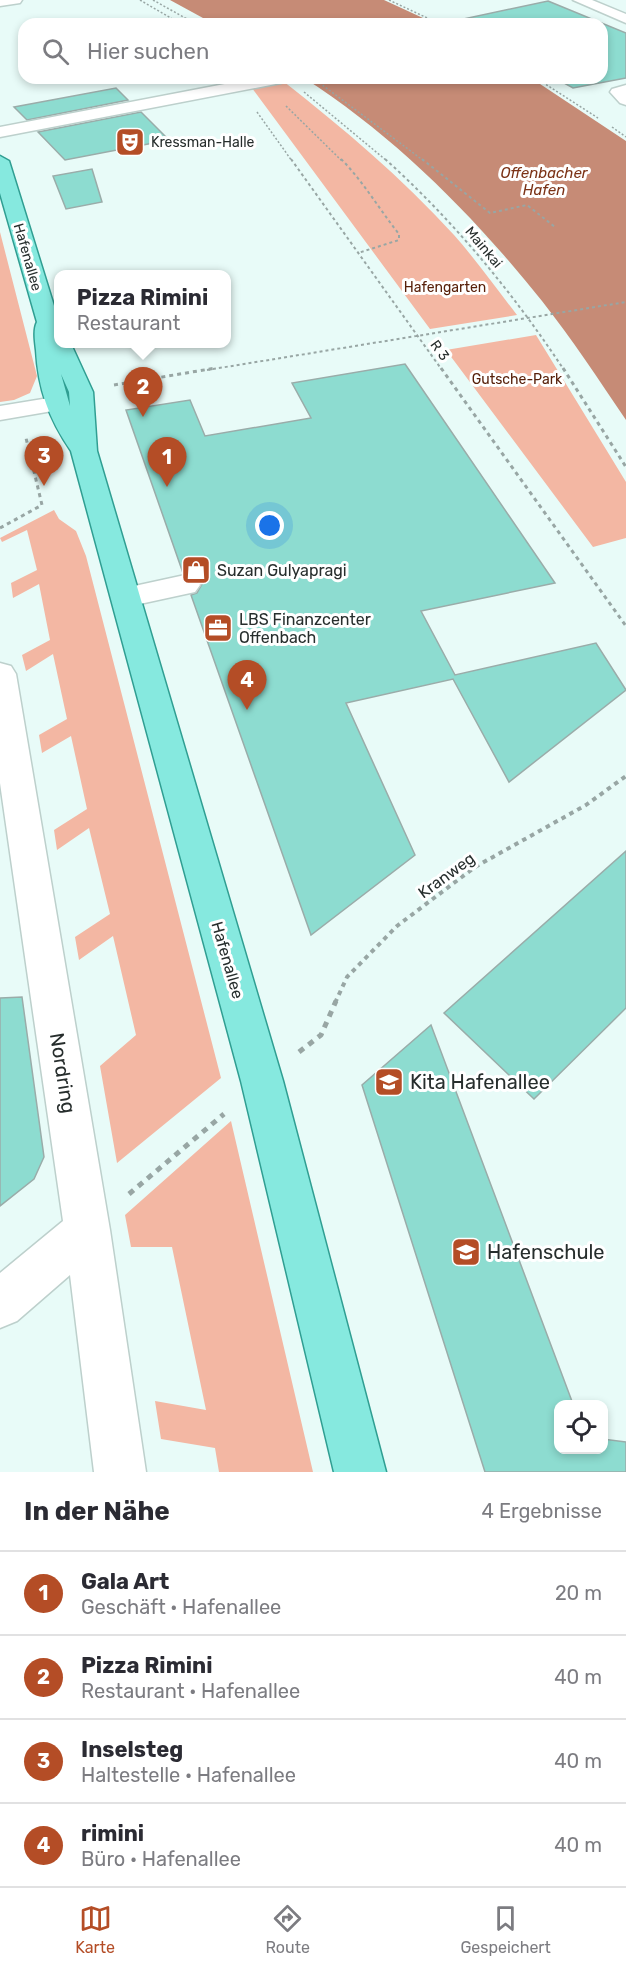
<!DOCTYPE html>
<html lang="de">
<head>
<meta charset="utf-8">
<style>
  body { margin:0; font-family:Rubik,sans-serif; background:#f2f2f3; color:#2b2b33 }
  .controls { position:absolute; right:18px; bottom:18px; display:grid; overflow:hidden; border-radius:12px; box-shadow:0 3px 9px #0003 }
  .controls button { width:54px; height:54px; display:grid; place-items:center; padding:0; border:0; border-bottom:2px solid #e1e1e2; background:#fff; color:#2b2b33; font:30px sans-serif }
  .you { position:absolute; left:270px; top:526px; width:21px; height:21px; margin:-15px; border:4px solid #fff; border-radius:50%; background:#1a73e8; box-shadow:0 0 0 9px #1a73e833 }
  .badge { display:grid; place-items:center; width:39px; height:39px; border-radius:50%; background:#b44d26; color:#fff; font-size:20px; font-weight:700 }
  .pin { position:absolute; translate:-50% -50px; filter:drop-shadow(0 2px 3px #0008) }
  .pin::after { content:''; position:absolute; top:32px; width:21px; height:18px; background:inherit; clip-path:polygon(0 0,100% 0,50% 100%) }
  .popup { position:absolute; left:54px; top:270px; width:177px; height:78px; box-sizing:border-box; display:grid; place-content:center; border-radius:12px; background:#fff; filter:drop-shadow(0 2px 4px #0005); font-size:20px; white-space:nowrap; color:#7c7c81 }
  .popup b { font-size:22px; color:#2b2b33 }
  .popup::after { content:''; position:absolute; left:50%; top:100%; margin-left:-12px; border:12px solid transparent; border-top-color:#fff }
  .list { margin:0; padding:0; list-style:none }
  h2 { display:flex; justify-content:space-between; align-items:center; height:78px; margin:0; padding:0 24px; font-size:26px }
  h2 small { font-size:20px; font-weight:400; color:#7c7c81 }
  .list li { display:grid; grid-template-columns:39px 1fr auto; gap:18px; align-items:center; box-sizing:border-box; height:84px; padding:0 24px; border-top:2px solid #e1e1e2 }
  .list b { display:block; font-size:22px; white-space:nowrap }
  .list p { margin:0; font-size:20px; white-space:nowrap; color:#7c7c81 }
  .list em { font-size:20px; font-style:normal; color:#7c7c81 }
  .icon { flex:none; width:33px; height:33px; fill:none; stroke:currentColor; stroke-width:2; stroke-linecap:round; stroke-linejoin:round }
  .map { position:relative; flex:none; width:626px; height:1472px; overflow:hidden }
  .search { position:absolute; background:#fff; box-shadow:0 3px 9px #0003; left:18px; right:18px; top:18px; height:66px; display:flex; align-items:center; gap:15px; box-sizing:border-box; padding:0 21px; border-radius:18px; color:#7c7c81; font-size:22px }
  .sheet { height:414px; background:#fff }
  nav { display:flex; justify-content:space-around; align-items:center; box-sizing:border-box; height:84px; border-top:2px solid #e1e1e2; background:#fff; font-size:16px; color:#7c7c81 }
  nav a { display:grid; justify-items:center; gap:3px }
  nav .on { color:#b44d26 }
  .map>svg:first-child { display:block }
  .green { fill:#f3b7a3 }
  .water { fill:#c68b76 }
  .building { fill:#8ddcd0; stroke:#9aaca9; stroke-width:1.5 }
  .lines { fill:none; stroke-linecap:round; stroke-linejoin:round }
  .minor-casing { stroke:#bdd0cc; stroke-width:3 }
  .major-casing { stroke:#309e92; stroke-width:3 }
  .path-far4 { stroke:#98a6a4; stroke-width:1.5; stroke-dasharray:2 2; stroke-linecap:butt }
  .path-far3 { stroke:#98a6a4; stroke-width:2; stroke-dasharray:3 3; stroke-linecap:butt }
  .path-far2 { stroke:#98a6a4; stroke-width:3; stroke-dasharray:4 4; stroke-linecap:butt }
  .path-far1 { stroke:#98a6a4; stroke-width:4; stroke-dasharray:4.5 4.5; stroke-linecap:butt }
  .path { stroke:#98a6a4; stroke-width:5; stroke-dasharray:6 6; stroke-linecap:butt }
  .minor { fill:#fff; fill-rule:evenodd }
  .major { fill:#86e9df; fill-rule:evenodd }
  .labels { text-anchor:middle; stroke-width:6; stroke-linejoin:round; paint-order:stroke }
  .far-poi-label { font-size:14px; fill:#272e2d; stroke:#fff; text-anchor:start }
  .far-street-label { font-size:14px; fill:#272e2d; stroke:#fff }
  .far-park-label { font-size:14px; fill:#57200a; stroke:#fff }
  .far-water-label { font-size:15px; font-style:italic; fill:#7b3216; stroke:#fff }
  .poi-label { font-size:16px; fill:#272e2d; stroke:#fff; text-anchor:start }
  .street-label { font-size:16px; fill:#272e2d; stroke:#fff }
  .near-street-label { font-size:20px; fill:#272e2d; stroke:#fff }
  .near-poi-label { font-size:20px; fill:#272e2d; stroke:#fff; text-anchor:start }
</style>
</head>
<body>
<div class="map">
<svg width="626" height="1472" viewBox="0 0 626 1472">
  <rect width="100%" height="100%" fill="#e8fbf8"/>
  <path class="green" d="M 283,81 C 343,128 402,178 454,235 C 476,260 496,288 517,315 L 430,329 L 252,88 Z
    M 0,232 L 37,376 L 30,393 L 14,400 L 0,402 Z
    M 536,335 L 626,482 L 626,538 L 593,547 L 446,350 Z
    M 54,510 L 59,519 L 76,531 L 86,556 L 221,1078 L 117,1163 L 100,1066 L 136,1035 L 113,936 L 79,960 L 75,937 L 110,914 L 89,828 L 57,850 L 54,830 L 87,809 L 71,736 L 42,753 L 39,735 L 67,719 L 53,654 L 26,671 L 22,655 L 50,640 L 39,584 L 13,598 L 11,583 L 37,570 L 27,530 L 2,542 L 0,538 Z
    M 231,1121 L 313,1472 L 219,1472 L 215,1448 L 161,1439 L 155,1401 L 206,1410 L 172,1247 L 131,1247 L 125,1215 Z"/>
  <path class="water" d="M 170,0 L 384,0 L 436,24 L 214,24 Z
    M 304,78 L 531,78 L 626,141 L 626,420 C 599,380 572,339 542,301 C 475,217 395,136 304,78 Z"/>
  <path class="building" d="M 548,1 L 626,33 L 626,78 L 573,88 L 555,78 L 602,78 L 602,24 L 460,24 L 454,21 Z
    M 116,88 L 128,100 L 27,120 L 14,107 Z
    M 141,112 L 169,140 L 65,160 L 38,132 Z
    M 92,169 L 102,202 L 66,209 L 53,176 Z
    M 405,364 L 555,583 L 421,611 L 455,675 L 596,643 L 626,690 L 509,782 L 453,679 L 346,703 L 415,855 L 311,935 L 191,595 L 197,593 L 202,584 L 196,576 L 183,573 L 126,410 L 190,400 L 205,436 L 311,418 L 292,383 Z
    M 626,851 L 626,1008 L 534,1099 L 444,1013 Z
    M 22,997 L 44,1157 L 34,1179 L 0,1206 L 0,998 Z
    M 431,1025 L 573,1404 L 558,1404 L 558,1449 L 603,1449 L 603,1439 L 626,1442 L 626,1472 L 485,1472 L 362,1085 Z"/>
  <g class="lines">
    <g class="minor-casing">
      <path id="minor" d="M 0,0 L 22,0 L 20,3 L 0,6 Z
        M 573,0 L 592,0 L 626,14 L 626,23 Z
        M 256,78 L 289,78 L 281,83 L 0,137 L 0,127 Z
        M 626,85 L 626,105 L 620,103 L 610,92 L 612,89 Z
        M 55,397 L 64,399 L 67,404 L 64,409 L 0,420 L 0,406 Z
        M 185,575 L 195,578 L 200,585 L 195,592 L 126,607 L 116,604 L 111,597 L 116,590 Z
        M 0,663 L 11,666 L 16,674 L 110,1230 L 146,1472 L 94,1472 L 70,1275 L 17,1321 L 0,1328 L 0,1273 L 63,1221 L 0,783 Z"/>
    </g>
    <g class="major-casing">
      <path id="major" d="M 0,156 L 9,161 L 59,322 L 59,344 L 71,344 L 93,392 L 97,451 L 283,1081 L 386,1472 L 334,1472 L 241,1081 L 71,451 C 49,419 38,389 36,350 C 35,341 33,330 37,322 L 0,193 ZM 61,374 L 69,392 L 70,406 Z"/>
    </g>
    <path class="path-far4" d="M 140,0 L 181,24
      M 153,0 L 196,24
      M 389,0 L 440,24
      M 313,78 L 424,161
      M 536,78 L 598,118
      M 304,92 L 387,161
      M 286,106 L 342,161
      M 257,112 L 292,161
      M 612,127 L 626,137"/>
    <path class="path-far3" d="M 291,159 L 442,370
      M 341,159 C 363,181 379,209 399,234 L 399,240 L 358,253
      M 385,159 C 453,220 514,294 564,370
      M 422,159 L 490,213 L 527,205 L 555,227
      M 207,370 L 626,302"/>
    <path class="path-far2" d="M 441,368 L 626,626
      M 563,368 L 626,467
      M 114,385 L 216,368
      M 0,528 L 42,505 L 26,438"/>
    <path class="path-far1" d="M 335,1003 L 347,977 L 397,926 L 475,867 L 586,805 L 626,776"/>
    <path class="path" d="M 299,1052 L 321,1035 L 336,1001
      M 129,1194 L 224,1114"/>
    <use href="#minor" class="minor"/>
    <use href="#major" class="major"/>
  </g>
  <defs>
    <g id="theatre-square" transform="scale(1.5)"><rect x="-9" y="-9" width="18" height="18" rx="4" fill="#b44d26" stroke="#fff"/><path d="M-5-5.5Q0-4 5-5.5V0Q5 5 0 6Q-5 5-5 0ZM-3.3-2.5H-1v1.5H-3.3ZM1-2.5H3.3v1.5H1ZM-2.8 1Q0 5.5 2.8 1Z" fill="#fff"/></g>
    <g id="shop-square" transform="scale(1.5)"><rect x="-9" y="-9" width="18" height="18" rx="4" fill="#b44d26" stroke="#fff"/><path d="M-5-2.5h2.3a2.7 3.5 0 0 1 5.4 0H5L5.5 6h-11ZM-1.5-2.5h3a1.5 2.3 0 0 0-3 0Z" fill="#fff"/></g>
    <g id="office-square" transform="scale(1.5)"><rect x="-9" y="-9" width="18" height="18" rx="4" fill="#b44d26" stroke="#fff"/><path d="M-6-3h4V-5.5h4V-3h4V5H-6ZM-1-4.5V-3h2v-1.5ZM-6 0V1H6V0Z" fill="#fff"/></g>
    <g id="school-square" transform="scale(1.5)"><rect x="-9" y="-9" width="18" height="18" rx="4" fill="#b44d26" stroke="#fff"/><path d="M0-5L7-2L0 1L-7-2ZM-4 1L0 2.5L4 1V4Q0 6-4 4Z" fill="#fff"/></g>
  </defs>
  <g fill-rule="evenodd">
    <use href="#theatre-square" x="130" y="142"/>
    <use href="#shop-square" x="196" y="570"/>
    <use href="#office-square" x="218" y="628"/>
    <use href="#school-square" x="389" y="1082"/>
    <use href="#school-square" x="466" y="1252"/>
  </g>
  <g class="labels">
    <g class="far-poi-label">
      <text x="151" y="147">Kressman-Halle</text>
    </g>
    <g class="far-street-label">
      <text transform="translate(484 247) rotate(50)" y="5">Mainkai</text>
      <text transform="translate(28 257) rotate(74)" y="5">Hafenallee</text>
      <text transform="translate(440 350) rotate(54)" y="5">R 3</text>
    </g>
    <g class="far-park-label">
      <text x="445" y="292">Hafengarten</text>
      <text x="517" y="384">Gutsche-Park</text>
    </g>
    <g class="far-water-label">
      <text x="544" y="178">Offenbacher<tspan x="544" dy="17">Hafen</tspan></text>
    </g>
    <g class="poi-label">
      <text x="217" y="576">Suzan Gulyapragi</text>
      <text x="239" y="625">LBS Finanzcenter<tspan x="239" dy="18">Offenbach</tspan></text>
    </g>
    <g class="street-label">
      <text transform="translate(446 875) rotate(-36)" y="6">Kranweg</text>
      <text transform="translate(228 960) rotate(74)" y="6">Hafenallee</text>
    </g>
    <g class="near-street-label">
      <text transform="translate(63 1073) rotate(81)" y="7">Nordring</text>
    </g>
    <g class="near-poi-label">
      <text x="410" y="1089">Kita Hafenallee</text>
      <text x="487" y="1259">Hafenschule</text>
    </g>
  </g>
</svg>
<div class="controls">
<button><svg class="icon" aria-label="locate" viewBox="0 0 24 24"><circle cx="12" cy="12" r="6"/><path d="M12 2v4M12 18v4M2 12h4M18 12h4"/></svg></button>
</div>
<div class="you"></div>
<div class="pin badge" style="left:167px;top:487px">1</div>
<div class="pin badge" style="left:143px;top:417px">2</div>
<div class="popup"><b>Pizza Rimini</b>Restaurant</div>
<div class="pin badge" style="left:44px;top:486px">3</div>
<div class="pin badge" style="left:247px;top:710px">4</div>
<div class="search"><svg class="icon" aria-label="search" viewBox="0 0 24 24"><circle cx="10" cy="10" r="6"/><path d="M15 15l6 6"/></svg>Hier suchen</div>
</div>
<section class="sheet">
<h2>In der Nähe<small>4 Ergebnisse</small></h2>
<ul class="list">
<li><span class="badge">1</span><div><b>Gala Art</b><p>Geschäft · Hafenallee</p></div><em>20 m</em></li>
<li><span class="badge">2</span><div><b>Pizza Rimini</b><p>Restaurant · Hafenallee</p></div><em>40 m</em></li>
<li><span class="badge">3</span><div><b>Inselsteg</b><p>Haltestelle · Hafenallee</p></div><em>40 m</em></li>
<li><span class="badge">4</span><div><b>rimini</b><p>Büro · Hafenallee</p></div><em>40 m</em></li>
</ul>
</section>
<nav>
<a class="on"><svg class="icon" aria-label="map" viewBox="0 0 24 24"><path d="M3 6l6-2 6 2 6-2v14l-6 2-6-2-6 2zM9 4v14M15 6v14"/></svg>Karte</a>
<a><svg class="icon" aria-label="directions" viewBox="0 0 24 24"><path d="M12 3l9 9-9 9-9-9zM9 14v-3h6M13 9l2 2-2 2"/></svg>Route</a>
<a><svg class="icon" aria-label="saved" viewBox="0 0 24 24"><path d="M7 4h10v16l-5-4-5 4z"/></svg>Gespeichert</a>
</nav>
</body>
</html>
